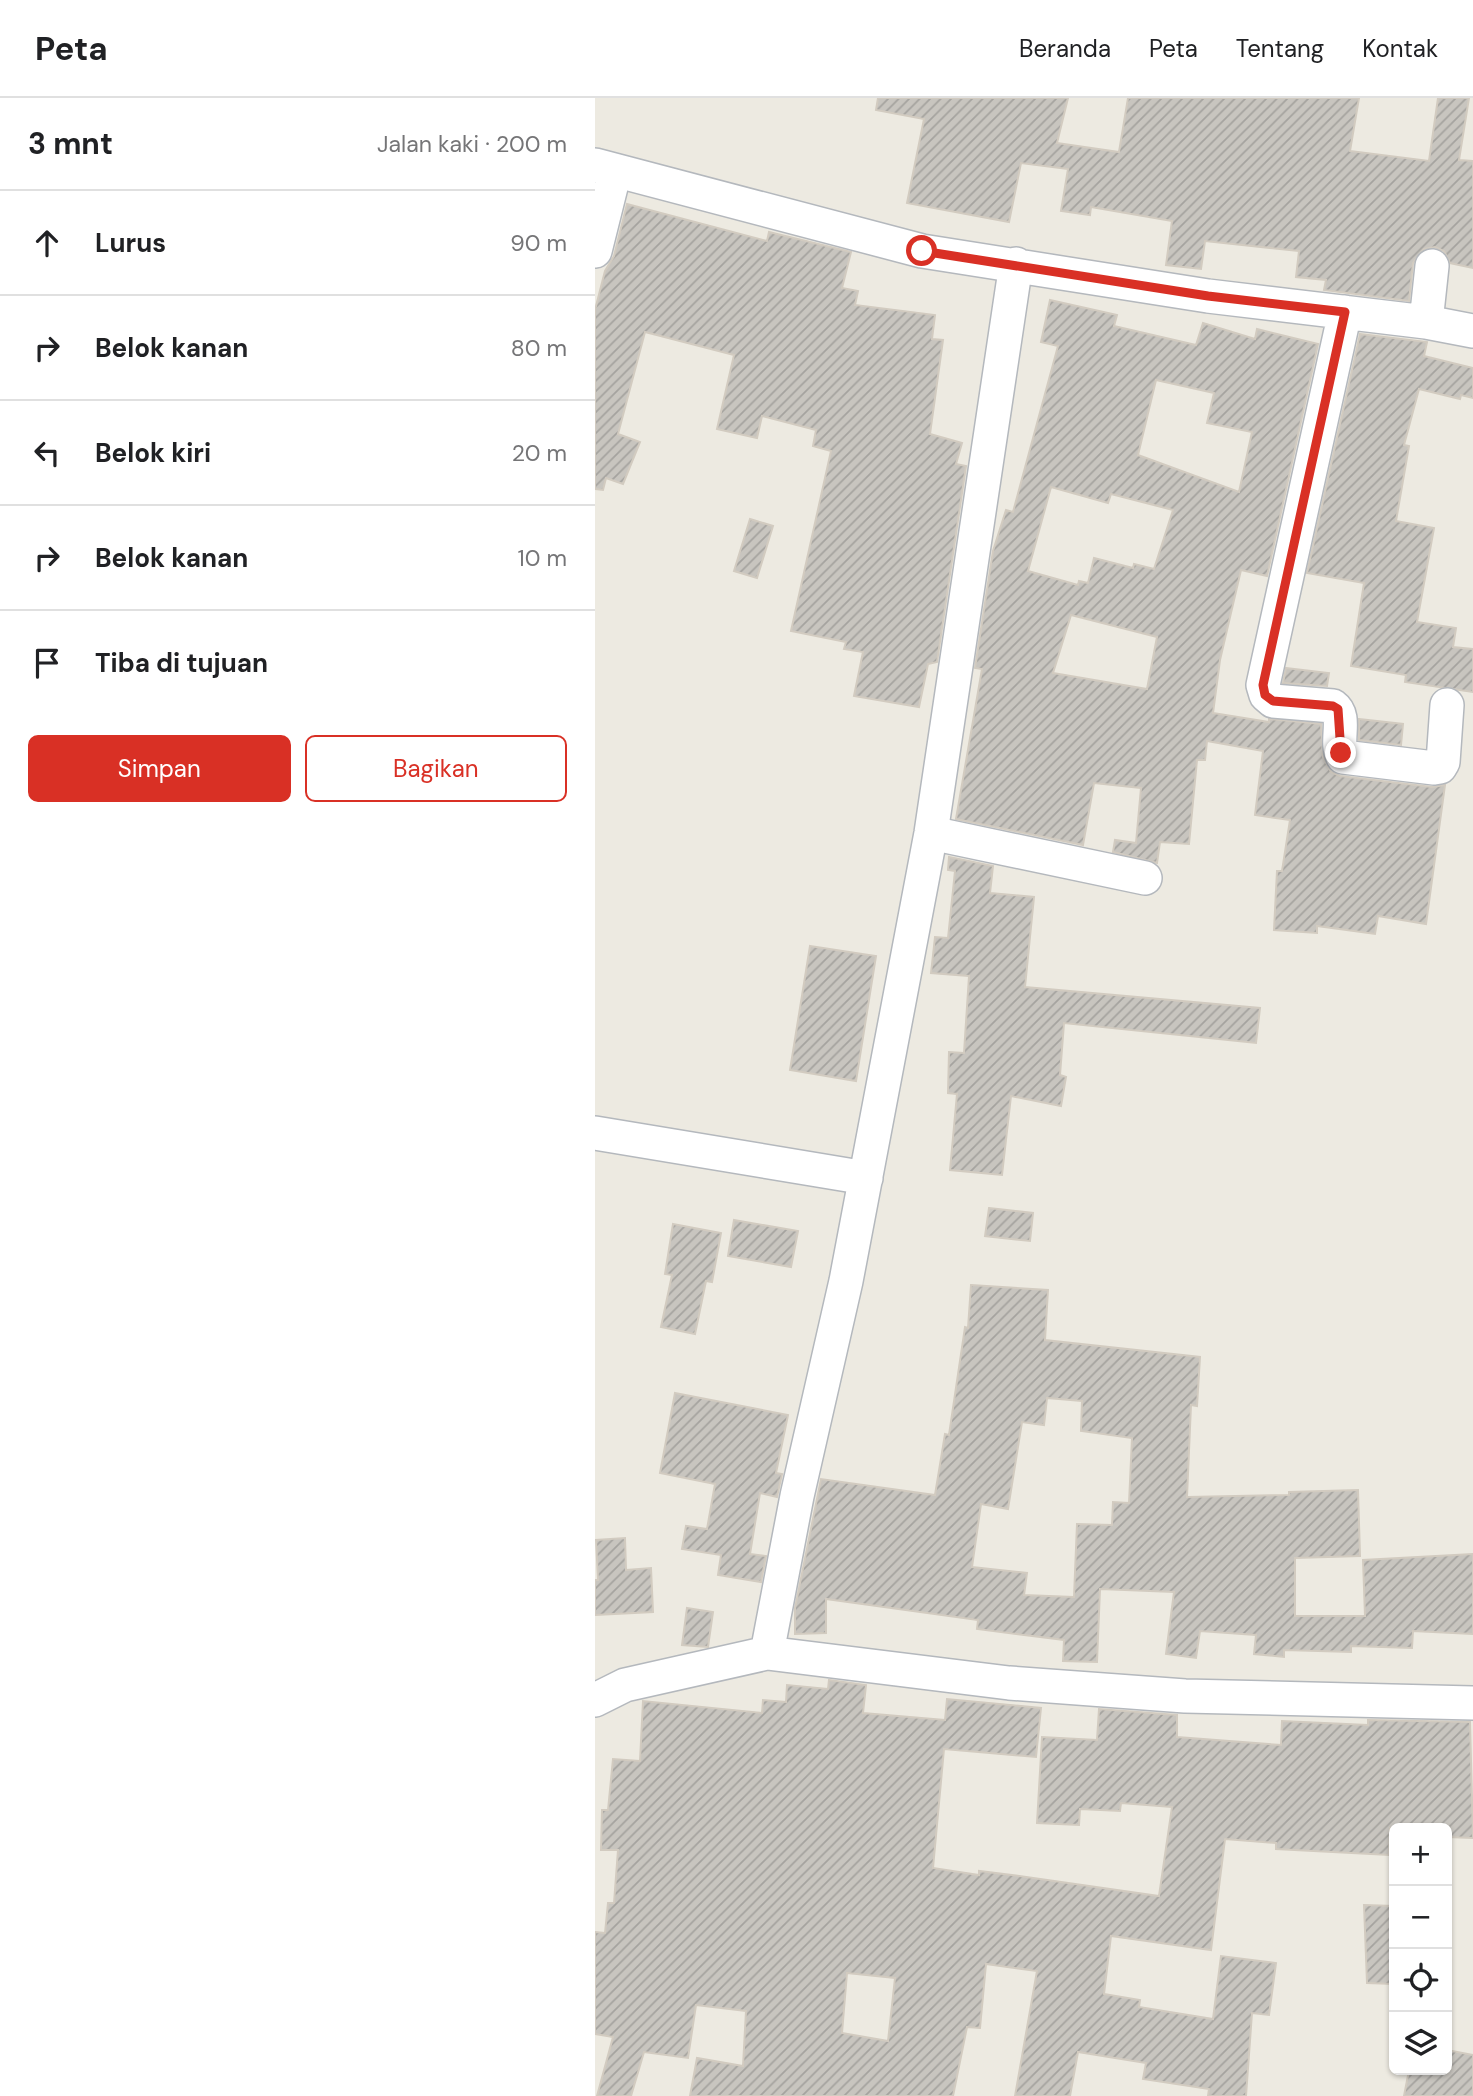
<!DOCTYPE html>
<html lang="id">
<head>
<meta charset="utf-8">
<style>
  body { margin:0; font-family:"DM Sans",sans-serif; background:#f6f6f6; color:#202124 }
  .controls { position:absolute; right:21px; bottom:21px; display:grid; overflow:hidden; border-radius:10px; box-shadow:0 2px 5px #0004 }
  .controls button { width:63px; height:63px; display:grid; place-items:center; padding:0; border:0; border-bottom:2px solid #e0e0e0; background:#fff; color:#202124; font:35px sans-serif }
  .stop { position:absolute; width:21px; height:21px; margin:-16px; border:5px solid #d93025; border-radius:50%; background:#fff }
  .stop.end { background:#d93025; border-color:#fff; box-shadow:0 2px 7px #0008 }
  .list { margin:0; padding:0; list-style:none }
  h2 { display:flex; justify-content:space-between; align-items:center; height:91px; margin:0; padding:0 28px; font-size:30px }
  h2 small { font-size:23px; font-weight:400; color:#757577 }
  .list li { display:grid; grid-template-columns:46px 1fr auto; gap:21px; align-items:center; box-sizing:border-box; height:105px; padding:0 28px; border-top:2px solid #e0e0e0 }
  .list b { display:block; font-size:26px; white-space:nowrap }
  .list em { font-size:23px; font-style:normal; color:#757577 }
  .actions { display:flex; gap:14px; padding:21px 28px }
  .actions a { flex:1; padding:16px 0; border:2px solid #d93025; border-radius:10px; text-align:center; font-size:24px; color:#d93025 }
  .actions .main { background:#d93025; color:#fff }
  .icon { flex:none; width:38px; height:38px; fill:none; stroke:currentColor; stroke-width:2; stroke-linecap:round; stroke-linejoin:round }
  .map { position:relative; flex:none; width:878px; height:1998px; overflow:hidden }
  header { display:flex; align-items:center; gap:42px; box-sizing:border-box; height:98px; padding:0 35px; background:#fff; border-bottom:2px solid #e0e0e0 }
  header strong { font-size:33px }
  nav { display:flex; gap:38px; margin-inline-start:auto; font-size:24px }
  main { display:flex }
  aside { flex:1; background:#fff }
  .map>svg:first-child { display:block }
  .building { fill:url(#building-hatch); stroke:#d2cbc0; stroke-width:2; fill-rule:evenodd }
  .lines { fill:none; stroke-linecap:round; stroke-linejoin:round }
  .street-casing { stroke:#b4b8bd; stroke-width:36 }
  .street { stroke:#fff; stroke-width:33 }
  .route { stroke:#d93025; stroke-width:9 }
</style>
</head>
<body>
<header>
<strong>Peta</strong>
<nav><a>Beranda</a><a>Peta</a><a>Tentang</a><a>Kontak</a></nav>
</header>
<main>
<aside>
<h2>3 mnt<small>Jalan kaki · 200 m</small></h2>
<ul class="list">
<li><svg class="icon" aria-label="ahead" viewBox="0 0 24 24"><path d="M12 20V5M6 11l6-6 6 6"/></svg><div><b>Lurus</b></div><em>90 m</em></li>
<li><svg class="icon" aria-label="right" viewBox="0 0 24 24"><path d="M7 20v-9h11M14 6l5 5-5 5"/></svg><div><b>Belok kanan</b></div><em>80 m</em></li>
<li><svg class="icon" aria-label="left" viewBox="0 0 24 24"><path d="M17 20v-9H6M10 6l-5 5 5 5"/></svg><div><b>Belok kiri</b></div><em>20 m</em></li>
<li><svg class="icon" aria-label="right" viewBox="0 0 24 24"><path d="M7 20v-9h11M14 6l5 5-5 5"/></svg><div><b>Belok kanan</b></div><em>10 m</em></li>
<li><svg class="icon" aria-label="arrive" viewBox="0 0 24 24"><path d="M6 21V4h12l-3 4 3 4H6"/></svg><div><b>Tiba di tujuan</b></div></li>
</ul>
<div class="actions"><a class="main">Simpan</a><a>Bagikan</a></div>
</aside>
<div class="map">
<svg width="878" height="1998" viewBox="0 0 878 1998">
  <defs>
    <pattern id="building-hatch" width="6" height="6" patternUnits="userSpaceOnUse" patternTransform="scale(1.75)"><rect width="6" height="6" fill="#c8c5bf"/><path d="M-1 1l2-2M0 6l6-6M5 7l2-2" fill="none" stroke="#a5a39f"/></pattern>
  </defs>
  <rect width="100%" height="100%" fill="#edeae1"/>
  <path class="building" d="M 283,0 L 473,0 L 462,45 L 524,54 L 533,0 L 764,0 L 755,53 L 834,63 L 843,0 L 874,0 L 864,62 L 878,63 L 878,170 L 855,165 L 849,153 L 840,149 L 829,151 L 818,165 L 814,203 L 729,192 L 731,182 L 701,179 L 704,153 L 610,143 L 606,171 L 571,167 L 577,123 L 496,109 L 495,117 L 466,113 L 473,71 L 426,65 L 414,124 L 312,105 L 329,21 L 281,12 Z
    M 32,106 L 172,143 L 174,134 L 256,154 L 247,190 L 263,193 L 260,207 L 340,217 L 337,241 L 348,242 L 335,336 L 367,345 L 361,366 L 371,368 L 342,564 L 333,566 L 324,609 L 259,598 L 268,554 L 249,551 L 251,544 L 196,533 L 236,353 L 218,348 L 221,332 L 167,318 L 162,340 L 122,331 L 139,257 L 50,234 L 23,336 L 45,344 L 28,386 L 11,380 L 8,392 L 0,391 L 0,212 L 10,173 L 19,158 Z
    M 455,202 L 522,217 L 519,228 L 601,247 L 608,225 L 660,241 L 662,231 L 723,246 L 672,478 L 646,472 L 625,562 L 618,615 L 674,624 L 674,621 L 726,626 L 728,659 L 736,674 L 745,678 L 837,689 L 850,687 L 831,826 L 783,818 L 780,836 L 722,828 L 722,835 L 679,832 L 682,773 L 687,773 L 695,722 L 660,717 L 668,653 L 612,643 L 610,662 L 602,662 L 594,746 L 565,744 L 562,765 L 518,754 L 520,742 L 541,745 L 546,690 L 499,685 L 488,747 L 361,721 L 387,571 L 380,570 L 398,453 L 411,412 L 418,414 L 463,248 L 446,244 ZM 561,282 L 619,295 L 612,325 L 657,334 L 644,394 L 543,357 ZM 456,389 L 513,405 L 516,396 L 578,412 L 559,471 L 539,466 L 538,470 L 499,460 L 493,485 L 484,483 L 483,487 L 433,473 ZM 476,517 L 562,539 L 552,591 L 458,575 Z
    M 765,236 L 832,244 L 829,258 L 878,270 L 878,300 L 866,297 L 865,301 L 824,291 L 809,347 L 814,348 L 801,423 L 839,430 L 822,524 L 861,530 L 858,549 L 878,551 L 878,594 L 810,584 L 811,577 L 756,568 L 769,485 L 712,475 Z
    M 155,421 L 178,428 L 162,480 L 139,473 Z
    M 691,570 L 734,575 L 732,588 L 688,585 Z
    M 764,621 L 808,626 L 806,647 L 764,642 Z
    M 354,759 L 398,768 L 395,795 L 439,799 L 430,889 L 665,910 L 661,945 L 469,925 L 465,977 L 471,979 L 466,1008 L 416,998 L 407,1077 L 355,1072 L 362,996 L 353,995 L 354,954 L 369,955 L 374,878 L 336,875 L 340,839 L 353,840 L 360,773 L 353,772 Z
    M 215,848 L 281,858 L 261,983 L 195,972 Z
    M 394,1110 L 438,1115 L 435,1143 L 390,1138 Z
    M 139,1122 L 203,1133 L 196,1169 L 133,1158 Z
    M 78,1126 L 126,1135 L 117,1184 L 111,1183 L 100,1236 L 66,1229 L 77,1177 L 70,1176 Z
    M 376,1187 L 453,1192 L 450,1242 L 605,1259 L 602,1308 L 596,1307 L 592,1399 L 694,1397 L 694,1394 L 763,1392 L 765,1458 L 700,1460 L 700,1518 L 770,1518 L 768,1462 L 878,1456 L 878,1536 L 818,1533 L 817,1550 L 756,1548 L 756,1554 L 689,1552 L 689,1559 L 659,1556 L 661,1537 L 605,1533 L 601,1560 L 571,1556 L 579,1494 L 505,1491 L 502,1564 L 468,1563 L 469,1542 L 382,1531 L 383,1522 L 231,1501 L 231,1535 L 200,1536 L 200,1510 L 226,1381 L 340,1397 L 350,1336 L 354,1337 L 370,1229 L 373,1230 ZM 452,1300 L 487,1303 L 486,1333 L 537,1340 L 534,1405 L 518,1404 L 517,1427 L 482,1426 L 479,1499 L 429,1497 L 432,1475 L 377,1469 L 386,1406 L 413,1411 L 427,1324 L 449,1327 Z
    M 80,1295 L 193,1317 L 181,1375 L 187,1376 L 182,1399 L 165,1395 L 155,1456 L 171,1458 L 166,1484 L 123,1477 L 126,1457 L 87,1451 L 91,1428 L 112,1431 L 120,1386 L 65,1375 Z
    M 30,1440 L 31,1472 L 56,1470 L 58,1514 L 0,1517 L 0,1482 L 3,1482 L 1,1442 Z
    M 92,1510 L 118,1514 L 113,1549 L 87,1547 Z
    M 234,1582 L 271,1587 L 268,1615 L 350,1622 L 352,1601 L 446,1610 L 441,1659 L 349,1651 L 338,1770 L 384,1777 L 384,1773 L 417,1777 L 564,1798 L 577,1709 L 526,1705 L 525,1713 L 485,1711 L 484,1727 L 442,1725 L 447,1639 L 502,1642 L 504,1611 L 582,1617 L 582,1639 L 686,1647 L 687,1623 L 773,1627 L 773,1622 L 875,1624 L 878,1740 L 852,1739 L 852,1730 L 795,1730 L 794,1757 L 681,1751 L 681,1745 L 630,1741 L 616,1852 L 516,1838 L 509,1896 L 545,1902 L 544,1909 L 618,1921 L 626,1858 L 681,1865 L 674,1917 L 657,1915 L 651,1998 L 613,1998 L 614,1991 L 548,1981 L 551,1965 L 483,1954 L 475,1998 L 420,1998 L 442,1873 L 391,1866 L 385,1930 L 372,1929 L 358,1998 L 95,1998 L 102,1960 L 148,1968 L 151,1913 L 101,1907 L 93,1960 L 49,1954 L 36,1998 L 2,1998 L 18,1939 L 0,1936 L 0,1834 L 10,1835 L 13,1805 L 19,1805 L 23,1752 L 6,1752 L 7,1712 L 13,1712 L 18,1661 L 45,1663 L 48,1603 L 167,1615 L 168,1602 L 191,1604 L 192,1587 L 233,1591 ZM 252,1875 L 300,1880 L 293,1943 L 247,1935 Z
    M 769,1807 L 799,1808 L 799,1886 L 772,1885 Z
    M 852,1952 L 878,1957 L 878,1998 L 809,1998 L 814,1972 L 852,1972 Z"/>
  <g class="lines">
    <g class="street-casing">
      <path id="street" d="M 0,67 L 327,153 L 613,198 L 831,224 L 878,233
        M 0,153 L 20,73
        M 750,214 L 668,587 L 671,597 L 678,603 L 738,608 C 753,619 739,643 748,659 L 839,670 L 845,669 L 848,664 L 852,607
        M 831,224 L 837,168
        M 336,735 L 550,780
        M 0,1035 L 271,1080
        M 172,1555 L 202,1398 L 251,1183 L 336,735 L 421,166
        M 0,1602 L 30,1587 L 172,1555 L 414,1585 L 590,1598 L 878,1605"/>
    </g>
    <use href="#street" class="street"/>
  </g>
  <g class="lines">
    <path class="route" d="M 327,153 L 613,198 L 750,214 L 668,587 L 670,597 L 678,603 L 738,608 L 743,611 L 746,655"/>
  </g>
</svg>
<div class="controls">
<button>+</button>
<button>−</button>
<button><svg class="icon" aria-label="locate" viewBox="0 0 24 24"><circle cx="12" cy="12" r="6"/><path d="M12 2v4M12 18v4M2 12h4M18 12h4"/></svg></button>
<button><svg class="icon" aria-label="layers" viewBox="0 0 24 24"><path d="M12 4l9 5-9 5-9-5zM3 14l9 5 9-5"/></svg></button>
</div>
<div class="stop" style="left:327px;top:153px"></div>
<div class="stop end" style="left:746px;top:655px"></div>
</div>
</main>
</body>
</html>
